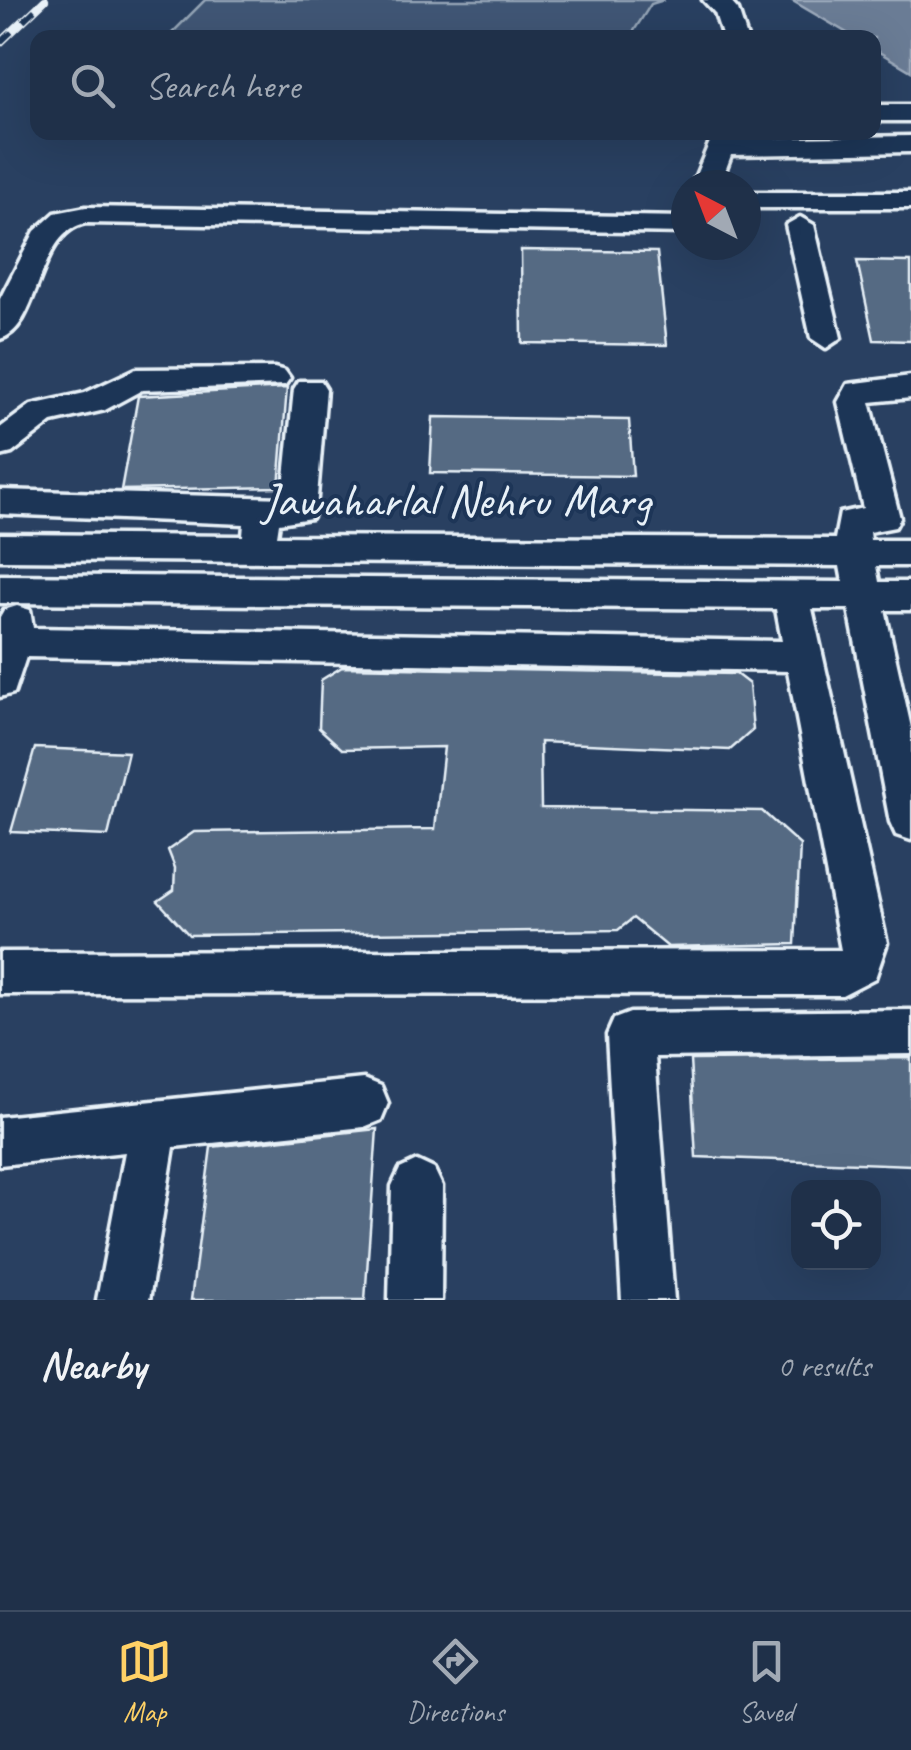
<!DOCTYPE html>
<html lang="en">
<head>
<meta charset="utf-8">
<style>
  body { margin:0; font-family:Caveat,sans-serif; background:#273850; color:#f1f3f6 }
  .controls { position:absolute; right:30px; bottom:30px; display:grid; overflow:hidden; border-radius:20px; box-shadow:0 10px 40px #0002 }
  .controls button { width:90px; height:90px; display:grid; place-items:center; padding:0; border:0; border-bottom:2px solid #3c4b61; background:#1f3049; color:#f1f3f6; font:50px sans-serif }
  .compass { position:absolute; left:671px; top:170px; width:90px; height:90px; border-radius:50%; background:#1f3049; box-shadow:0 10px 40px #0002; rotate:318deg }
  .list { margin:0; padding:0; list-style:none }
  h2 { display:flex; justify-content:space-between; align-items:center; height:130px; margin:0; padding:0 40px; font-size:42px }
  h2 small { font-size:32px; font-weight:400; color:#a1a9b4 }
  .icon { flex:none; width:55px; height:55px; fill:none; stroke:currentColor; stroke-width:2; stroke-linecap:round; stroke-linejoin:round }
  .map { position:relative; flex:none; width:911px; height:1300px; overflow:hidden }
  .search { position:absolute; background:#1f3049; box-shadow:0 10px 40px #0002; left:30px; right:30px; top:30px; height:110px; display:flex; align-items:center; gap:25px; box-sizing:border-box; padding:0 35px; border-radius:20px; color:#a1a9b4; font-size:38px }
  .sheet { height:310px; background:#1f3049 }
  nav { display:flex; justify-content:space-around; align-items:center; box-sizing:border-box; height:140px; border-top:2px solid #3c4b61; background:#1f3049; font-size:28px; color:#a1a9b4 }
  nav a { display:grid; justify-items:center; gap:5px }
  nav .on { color:#ffd166 }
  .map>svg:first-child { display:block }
  .green { fill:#415774; stroke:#94a4b6; stroke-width:2.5 }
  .water { fill:#6b7c95; stroke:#9dabbd; stroke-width:2.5 }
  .building { fill:#556a83; stroke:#e8f1f8; stroke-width:2.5 }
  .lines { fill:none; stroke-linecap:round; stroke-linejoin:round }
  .minor-casing { stroke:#e8f1f8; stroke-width:7 }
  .minor { fill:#1d3557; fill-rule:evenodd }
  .rail-casing { stroke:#e8f1f8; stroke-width:8 }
  .rail { stroke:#1d3557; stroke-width:5; stroke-dasharray:16; stroke-linecap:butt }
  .labels { text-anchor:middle; stroke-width:8; stroke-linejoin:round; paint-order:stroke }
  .street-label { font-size:48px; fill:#e8f1f8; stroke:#1d3557 }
</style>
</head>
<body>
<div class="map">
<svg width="911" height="1300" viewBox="0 0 911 1300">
  <rect width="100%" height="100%" fill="#294061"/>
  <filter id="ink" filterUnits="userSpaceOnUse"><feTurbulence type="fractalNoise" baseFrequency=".01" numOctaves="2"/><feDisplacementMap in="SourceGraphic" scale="20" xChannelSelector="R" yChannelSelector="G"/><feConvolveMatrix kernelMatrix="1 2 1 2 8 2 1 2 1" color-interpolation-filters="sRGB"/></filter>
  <g filter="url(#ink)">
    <path class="green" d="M 205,0 L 664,0 L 651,4 L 630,37 L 168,37 Z"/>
    <path class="water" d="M 791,0 L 911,0 L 911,71 L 874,49 L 874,38 L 854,37 Z"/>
    <path class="building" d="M 521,250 L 657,252 L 667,345 L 522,343 Z
      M 857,261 L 911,262 L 911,341 L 874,340 Z
      M 287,388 L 279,487 L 121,490 L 138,396 Z
      M 433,417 L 629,420 L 633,476 L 430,473 Z
      M 342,667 L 736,674 L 749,684 L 753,730 L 730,750 L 540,742 L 541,808 L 762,811 L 800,845 L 795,944 L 668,947 L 633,918 L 618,930 L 189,935 L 158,901 L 174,890 L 175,868 L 168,850 L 194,832 L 435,829 L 444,747 L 342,749 L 319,728 L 321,680 Z
      M 35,748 L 128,752 L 108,836 L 11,832 Z
      M 911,1058 L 911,1165 L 696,1157 L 690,1060 Z
      M 377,1129 L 365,1300 L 191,1300 L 211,1147 Z"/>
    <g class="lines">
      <g class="minor-casing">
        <path id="minor" d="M 703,0 L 729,0 L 738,10 L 747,38 L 723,38 L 715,13 Z
          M 874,105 L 911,105 L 911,121 L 874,121 Z
          M 714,132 L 740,132 L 738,139 L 911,136 L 911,152 L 731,155 L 720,185 L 692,185 Z
          M 746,192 L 911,192 L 911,208 L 746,208 Z
          M 86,207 L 686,217 L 686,233 L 86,223 C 35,233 41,328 0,339 L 0,299 L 35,231 L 55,213 Z
          M 800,217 L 814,225 L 841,338 L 826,348 L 811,338 L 786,225 Z
          M 274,368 L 285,371 L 290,378 L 285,385 L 142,390 L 105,410 L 52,422 L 12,453 L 0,456 L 0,428 L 31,405 L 85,393 L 136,369 Z
          M 911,376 L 911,398 L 870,402 L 900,518 L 895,527 L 869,532 L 870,540 L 911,540 L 911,566 L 876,566 L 879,582 L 911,582 L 911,610 L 885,610 L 911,728 L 911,840 L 896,835 L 890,822 L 849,609 L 812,609 L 887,943 L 875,978 L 842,995 L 0,994 L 0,952 L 841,950 L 788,671 L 26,657 L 14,693 L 0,697 L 0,617 L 4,610 L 17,606 L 30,610 L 33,628 L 782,641 L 776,609 L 0,603 L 0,575 L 843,582 L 840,566 L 0,560 L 0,534 L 243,536 L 244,524 L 0,514 L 0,490 L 283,498 L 294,389 L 299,381 L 321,381 L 326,389 L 316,509 L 311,518 L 279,523 L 277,536 L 835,539 L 840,513 L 863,508 L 838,402 L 848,384 Z
          M 911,1010 L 911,1054 L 655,1057 L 674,1300 L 622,1300 L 607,1035 L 614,1019 L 630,1013 Z
          M 364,1079 L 381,1086 L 388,1103 L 381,1120 L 364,1127 L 174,1147 L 149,1300 L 97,1300 L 125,1152 L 0,1165 L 0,1117 Z
          M 417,1161 L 434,1169 L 442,1186 L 441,1300 L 389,1300 L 392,1186 L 400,1169 Z"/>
      </g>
      <use href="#minor" class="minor"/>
      <g class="rail-casing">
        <path id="rail" d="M 0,43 L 45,0"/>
      </g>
      <use href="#rail" class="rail"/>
    </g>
  </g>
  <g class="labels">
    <g class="street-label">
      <text x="456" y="516">Jawaharlal Nehru Marg</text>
    </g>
  </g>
</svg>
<div class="controls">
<button><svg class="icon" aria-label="locate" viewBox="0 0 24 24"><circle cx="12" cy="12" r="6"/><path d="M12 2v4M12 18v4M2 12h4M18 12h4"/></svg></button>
</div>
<svg class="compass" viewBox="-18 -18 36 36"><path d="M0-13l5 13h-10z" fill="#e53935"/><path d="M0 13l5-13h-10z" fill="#a1a9b4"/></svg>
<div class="search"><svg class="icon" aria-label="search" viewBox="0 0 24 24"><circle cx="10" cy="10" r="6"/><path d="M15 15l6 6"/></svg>Search here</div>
</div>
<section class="sheet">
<h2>Nearby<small>0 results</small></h2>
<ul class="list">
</ul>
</section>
<nav>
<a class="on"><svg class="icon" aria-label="map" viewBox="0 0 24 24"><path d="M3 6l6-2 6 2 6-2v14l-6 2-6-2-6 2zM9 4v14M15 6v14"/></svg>Map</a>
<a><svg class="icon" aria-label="directions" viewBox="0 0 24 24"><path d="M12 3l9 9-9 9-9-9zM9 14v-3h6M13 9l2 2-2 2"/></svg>Directions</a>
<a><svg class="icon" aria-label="saved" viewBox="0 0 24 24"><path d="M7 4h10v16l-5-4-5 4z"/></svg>Saved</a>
</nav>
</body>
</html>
